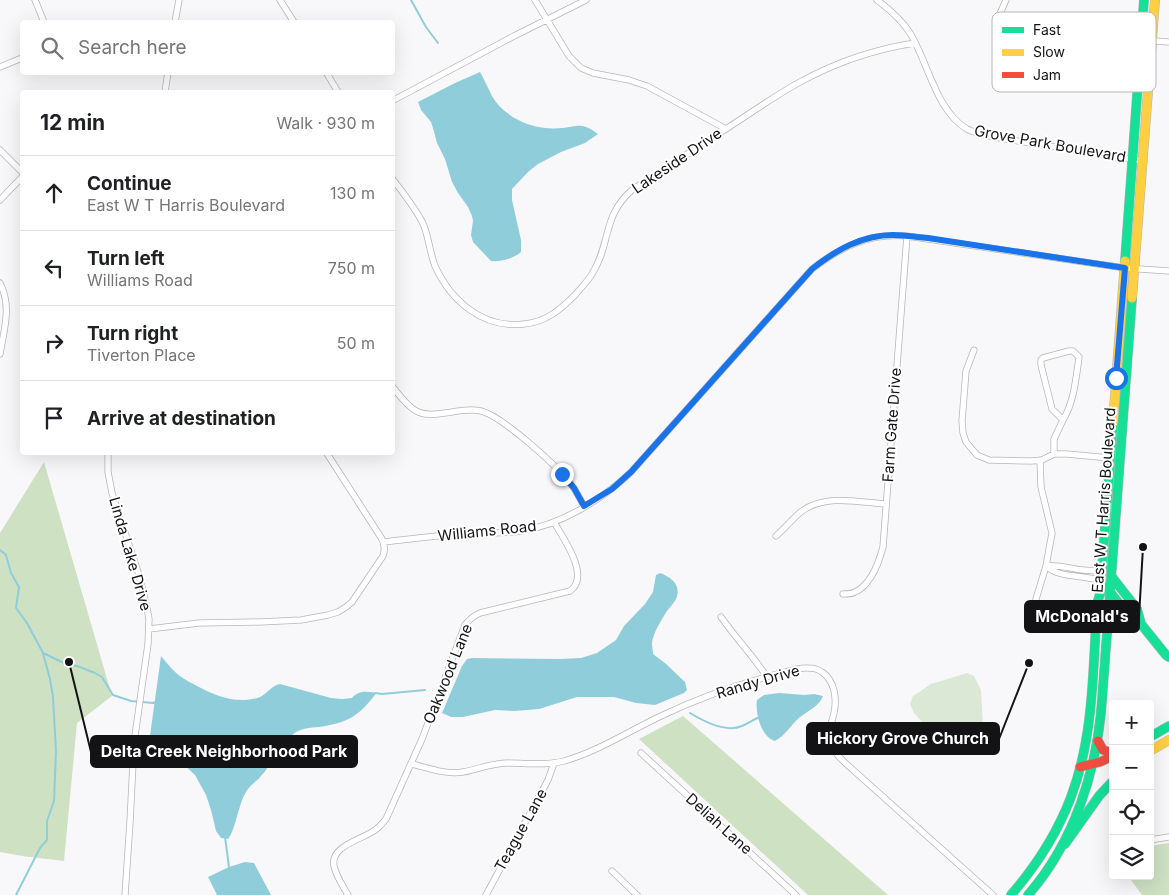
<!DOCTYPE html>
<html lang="en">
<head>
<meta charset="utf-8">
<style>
  body { margin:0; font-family:Inter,sans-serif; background:#f6f6f6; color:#202124 }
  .controls { position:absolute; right:15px; bottom:15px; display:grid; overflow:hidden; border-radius:5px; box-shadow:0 5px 20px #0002 }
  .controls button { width:45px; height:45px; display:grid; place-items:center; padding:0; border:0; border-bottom:1px solid #e0e0e0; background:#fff; color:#202124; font:25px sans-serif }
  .stop { position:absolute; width:15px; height:15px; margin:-11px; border:4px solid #1a73e8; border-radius:50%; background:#fff }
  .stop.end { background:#1a73e8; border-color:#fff; box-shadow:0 1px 5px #0008 }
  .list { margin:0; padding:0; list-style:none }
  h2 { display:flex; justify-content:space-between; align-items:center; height:65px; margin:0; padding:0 20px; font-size:21px }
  h2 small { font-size:16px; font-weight:400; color:#757577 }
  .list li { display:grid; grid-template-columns:32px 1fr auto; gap:15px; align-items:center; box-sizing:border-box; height:75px; padding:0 20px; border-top:1px solid #e0e0e0 }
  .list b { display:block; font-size:19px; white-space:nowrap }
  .list p { margin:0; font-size:16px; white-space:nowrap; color:#757577 }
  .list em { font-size:16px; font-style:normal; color:#757577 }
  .icon { flex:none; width:28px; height:28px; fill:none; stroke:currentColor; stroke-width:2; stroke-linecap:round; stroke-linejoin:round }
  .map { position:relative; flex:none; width:1169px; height:895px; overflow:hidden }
  .search { position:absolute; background:#fff; box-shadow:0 5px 20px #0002; left:20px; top:20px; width:375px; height:55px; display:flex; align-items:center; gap:12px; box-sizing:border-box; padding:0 18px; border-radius:5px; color:#757577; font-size:19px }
  .panel { position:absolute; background:#fff; box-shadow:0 5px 20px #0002; left:20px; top:90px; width:375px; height:365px; border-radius:5px }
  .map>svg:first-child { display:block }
  .green { fill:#dbe8d6 }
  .forest { fill:#cee1c3 }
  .water { fill:#90cddb }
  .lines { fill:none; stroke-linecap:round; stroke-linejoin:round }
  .stream { stroke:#90cddb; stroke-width:2 }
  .street-casing { stroke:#b5b5b8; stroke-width:7 }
  .fast-casing { stroke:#b5b5b8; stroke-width:10 }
  .slow-casing { stroke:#b5b5b8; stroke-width:10 }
  .jam-casing { stroke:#b5b5b8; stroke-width:10 }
  .street { stroke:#fefefe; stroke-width:5.5 }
  .fast { stroke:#16e098; stroke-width:9 }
  .slow { stroke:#ffcf43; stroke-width:9 }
  .jam { stroke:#f24e42; stroke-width:9 }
  .route { stroke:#1a73e8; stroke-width:6 }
  .labels { text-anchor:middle; stroke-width:4; stroke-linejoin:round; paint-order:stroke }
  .street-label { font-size:15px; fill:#131315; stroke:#fff }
  .key { fill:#fff; stroke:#b8b8b9; stroke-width:1 }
  .key-label { font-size:14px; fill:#131315 }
  .leader { fill:none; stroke:#131315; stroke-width:2 }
  .callout-dot { fill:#131315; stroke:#fff; stroke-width:2 }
  .callout { fill:#131315; stroke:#131315; stroke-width:2 }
  .callout-label { font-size:16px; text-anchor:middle; font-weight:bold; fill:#fff }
</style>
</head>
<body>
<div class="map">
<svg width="1169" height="895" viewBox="0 0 1169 895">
  <rect width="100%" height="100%" fill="#f8f8fb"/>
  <path class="green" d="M 967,673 L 974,676 L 981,690 L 984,747 L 967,748 L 940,736 L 922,722 L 914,713 L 910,704 L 913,696 L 931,684 Z"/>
  <path class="forest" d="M 44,462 L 112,696 L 77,723 L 64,861 L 22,856 L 0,852 L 0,533 Z
    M 683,716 L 888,895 L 889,895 L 808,895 L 639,739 Z
    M 1169,843 L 1169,895 L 1142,895 L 1128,876 L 1150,876 L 1150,846 Z"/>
  <path class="water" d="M 480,72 C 484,79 488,88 492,96 C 505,119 536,131 562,128 C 579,126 582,122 598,134 L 585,143 L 561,152 L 538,164 L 528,172 L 512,189 L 512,200 L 521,240 L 521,252 C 513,259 500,262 491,261 L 473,242 L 471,235 L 473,221 L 472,216 L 468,207 L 458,193 L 452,182 L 445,159 L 437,143 L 433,128 L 431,122 L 421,110 L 418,102 L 455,83 Z
    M 660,573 C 671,577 682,585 676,599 C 674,603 670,607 667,611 C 662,619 653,633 652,643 C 652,646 653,651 653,654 L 665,663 L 685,682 L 687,690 L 684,693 L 655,705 L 636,703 L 614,697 L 577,697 L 539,709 L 515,711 L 495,710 L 463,717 L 451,717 L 442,713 L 462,666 L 467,659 L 472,658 L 560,659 L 581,658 L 597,653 L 616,640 L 624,626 L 645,604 L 653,592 L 656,575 Z
    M 161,656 C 167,663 173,671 180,676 C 185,680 192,683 197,686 C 216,696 236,704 257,698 C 266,696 270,686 280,684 L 331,698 L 342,699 L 352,698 C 358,691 366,691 376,693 C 360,716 347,723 319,727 C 307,728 300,728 291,736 C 277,749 272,764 261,776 C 256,782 250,785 246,792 C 238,805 236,829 228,839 L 221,838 L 216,831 L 211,810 L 206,795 L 195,775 L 183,764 L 164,758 L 149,752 L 149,743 Z
    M 779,693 L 804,695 L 814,694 L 823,696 C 819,707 807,711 799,718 C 791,725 785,736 775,741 C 761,737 755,713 757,700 L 764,695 Z
    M 245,862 L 254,863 L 271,895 L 217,895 L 208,877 L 229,867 Z"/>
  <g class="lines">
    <path class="stream" d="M 411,0 L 426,27 L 438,43
      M 0,550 L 6,555 L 11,573 L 19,587 L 16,608 L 27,623 L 43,653 L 50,679 L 53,697 L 56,751 L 54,801 L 47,821 L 47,840 L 40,848 L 16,895
      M 43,653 L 66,664 L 77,666 L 95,673 L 102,677 L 113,695 L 131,701 L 153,703 L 156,702
      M 375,693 L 382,694 L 425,690
      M 690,713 C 703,721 726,733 742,726 C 749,723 754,719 760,717
      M 225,837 L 229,867 L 230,869"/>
    <g class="street-casing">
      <path id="street" d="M 35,0 L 44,22
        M 280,0 L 294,22
        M 535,0 L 569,56 L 581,68 L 593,73 L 629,80 L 647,86 L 726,129
        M 877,0 C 889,9 902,20 910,33 C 928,62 936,111 967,129 C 975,133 984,135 993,137 L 1143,161
        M 999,16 L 1006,0
        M 175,22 L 179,0
        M 1142,40 L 1169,42
        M 0,67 L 22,58
        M 326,72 L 338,92
        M 165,92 L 168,72
        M 392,101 L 514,36 L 586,0
        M 0,150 L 22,172
        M 392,178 C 402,192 418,211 424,226 C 429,239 430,253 435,266 C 451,301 483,329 524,324 C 546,322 560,310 575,295 C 581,288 587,282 592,274 C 611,244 602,216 632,190 C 665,168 699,147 732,125 C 754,111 776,95 800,82 C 835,63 875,49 915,43
        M 0,200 L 22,177
        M 0,283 C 12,306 4,330 0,354
        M 974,350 L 966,371 L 962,421 L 963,433 L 966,442 L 977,455 L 989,460 L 1031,461 L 1042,460 L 1054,454 L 1067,454 L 1110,458
        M 1069,351 L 1073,351 L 1079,357 C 1076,379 1074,402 1063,420 L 1052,409 L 1041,365 L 1041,360 L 1043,358 Z
        M 392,386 C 417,418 420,417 458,411 C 466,410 473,409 481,411 C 502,416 556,465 570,483 C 576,490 580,499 584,506
        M 108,452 L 108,472 L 112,493 L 139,575 L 147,608 L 149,619 L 148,644 L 134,743 L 130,822 L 125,895
        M 1054,454 L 1054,439 L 1063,420
        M 776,536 C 785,528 793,518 802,511 C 826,494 858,502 886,504
        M 384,542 C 409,539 434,536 460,534 C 480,532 501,534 521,531 C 561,525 603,499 631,472 L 812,269 C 842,246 869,233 907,236 L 1125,268 L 1169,271
        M 1046,566 C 1058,564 1071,569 1083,570 C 1090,571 1097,570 1103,573
        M 1046,566 C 1060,579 1084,574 1101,581
        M 843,594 C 847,594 852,594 855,592 C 871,585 879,562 883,547 L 907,236
        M 1036,599 L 1046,566 L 1052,533 L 1041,487 L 1040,460
        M 721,617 C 735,637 753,656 767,677
        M 149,629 L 199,623 L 260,622 L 301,620 L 328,615 L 338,612 L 346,607 L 352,602 L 383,556 C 385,550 385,545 382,539 L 326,452
        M 641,753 L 796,895
        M 412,764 C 428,768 446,775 463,772 C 479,769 492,763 508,763 C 527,763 546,766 564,761 C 599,751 629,731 661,716 C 699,698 741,683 782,673 C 790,671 799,667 808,668 C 813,668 818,669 822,672 C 835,681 837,699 834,713 C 832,722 828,731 830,739 C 832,752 843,761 852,769 L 993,895
        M 1150,840 L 1169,837
        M 612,871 L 637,895
        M 348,895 C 343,886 336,876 334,866 C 330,847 359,840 372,832 C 378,829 382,824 386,819 L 422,739 L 465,625 C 469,620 473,616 480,613 L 570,591 C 591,576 563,538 554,522
        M 486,895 L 548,780 L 554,763"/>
    </g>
    <g class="fast-casing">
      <path id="fast" d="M 1125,261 L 1144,0
        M 1112,577 L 1137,609 L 1141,624 L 1166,655 L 1169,657
        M 1101,581 L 1130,617 L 1135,620
        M 1108,624 L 1118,617 L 1130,617
        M 1150,737 L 1169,726
        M 1065,844 L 1099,796 L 1113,781
        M 1011,895 C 1036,866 1057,834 1071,797 C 1094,736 1093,668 1097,604 L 1100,594 L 1113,423
        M 1028,895 C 1075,841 1097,770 1102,700 L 1132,298"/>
    </g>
    <g class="slow-casing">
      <path id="slow" d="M 1132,298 L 1155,0
        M 1113,423 L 1125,261
        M 1150,751 L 1169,740"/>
    </g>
    <g class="jam-casing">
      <path id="jam" d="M 1098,741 L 1103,750 L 1113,753
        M 1080,767 L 1100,762 L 1113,756"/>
    </g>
    <use href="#street" class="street"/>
    <use href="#fast" class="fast"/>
    <use href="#slow" class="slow"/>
    <use href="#jam" class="jam"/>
  </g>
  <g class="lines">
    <path class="route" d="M 562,474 L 574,488 L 584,506 L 612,489 L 631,472 L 812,269 C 836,250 862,235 893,235 C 904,235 916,237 928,238 L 1125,268 L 1116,378"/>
  </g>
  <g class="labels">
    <g class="street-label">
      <text transform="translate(1050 144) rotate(10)" y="5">Grove Park Boulevard</text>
      <text transform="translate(677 161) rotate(-34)" y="5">Lakeside Drive</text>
      <text transform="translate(892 425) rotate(-86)" y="5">Farm Gate Drive</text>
      <text transform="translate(1104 500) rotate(-86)" y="5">East W T Harris Boulevard</text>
      <text transform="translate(487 531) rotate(-6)" y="5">Williams Road</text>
      <text transform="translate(130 554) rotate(74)" y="5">Linda Lake Drive</text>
      <text transform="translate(448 674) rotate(-68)" y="5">Oakwood Lane</text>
      <text transform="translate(758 682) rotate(-16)" y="5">Randy Drive</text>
      <text transform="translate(719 824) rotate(42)" y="5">Deliah Lane</text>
      <text transform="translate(521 830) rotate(-61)" y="5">Teague Lane</text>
    </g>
  </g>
  <rect x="992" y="12" width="164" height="80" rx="8" class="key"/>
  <rect x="1002" y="27" width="22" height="6" fill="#16e098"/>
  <rect x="1002" y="49" width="22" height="7" fill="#ffcf43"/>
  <rect x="1002" y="72" width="22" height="6" fill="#f24e42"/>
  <g class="key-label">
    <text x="1033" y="35">Fast</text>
    <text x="1033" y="57">Slow</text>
    <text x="1033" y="80">Jam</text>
  </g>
  <path class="leader" d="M1143 547L1139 617M1029 663L999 739M69 662L91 752"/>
  <g class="callout-dot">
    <circle cx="1143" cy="547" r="5"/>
    <circle cx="1029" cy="663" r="5"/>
    <circle cx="69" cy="662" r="5"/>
  </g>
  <g class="callout">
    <rect x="1025" y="601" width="114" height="31" rx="5"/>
    <rect x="807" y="723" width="192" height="31" rx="5"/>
    <rect x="91" y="736" width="266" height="31" rx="5"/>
  </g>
  <g class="callout-label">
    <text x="1082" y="622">McDonald's</text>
    <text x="903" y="744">Hickory Grove Church</text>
    <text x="224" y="757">Delta Creek Neighborhood Park</text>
  </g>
</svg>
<div class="controls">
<button>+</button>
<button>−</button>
<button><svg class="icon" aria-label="locate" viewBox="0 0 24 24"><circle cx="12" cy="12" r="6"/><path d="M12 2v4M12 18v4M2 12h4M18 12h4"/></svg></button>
<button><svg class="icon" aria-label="layers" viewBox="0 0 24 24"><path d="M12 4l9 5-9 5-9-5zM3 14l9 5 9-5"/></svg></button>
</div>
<div class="stop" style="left:1116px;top:378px"></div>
<div class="stop end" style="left:562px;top:474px"></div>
<div class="search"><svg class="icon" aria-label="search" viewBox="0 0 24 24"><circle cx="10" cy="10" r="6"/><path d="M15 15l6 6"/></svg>Search here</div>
<section class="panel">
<h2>12 min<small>Walk · 930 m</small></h2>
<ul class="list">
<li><svg class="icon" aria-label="ahead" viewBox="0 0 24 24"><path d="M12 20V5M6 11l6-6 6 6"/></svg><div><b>Continue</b><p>East W T Harris Boulevard</p></div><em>130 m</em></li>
<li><svg class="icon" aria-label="left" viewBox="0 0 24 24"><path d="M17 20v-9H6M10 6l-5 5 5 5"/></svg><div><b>Turn left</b><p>Williams Road</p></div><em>750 m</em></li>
<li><svg class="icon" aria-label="right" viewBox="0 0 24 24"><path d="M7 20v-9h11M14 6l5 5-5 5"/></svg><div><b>Turn right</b><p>Tiverton Place</p></div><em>50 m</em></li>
<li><svg class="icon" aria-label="arrive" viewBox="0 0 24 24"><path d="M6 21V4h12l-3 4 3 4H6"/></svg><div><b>Arrive at destination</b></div></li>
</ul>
</section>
</div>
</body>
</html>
